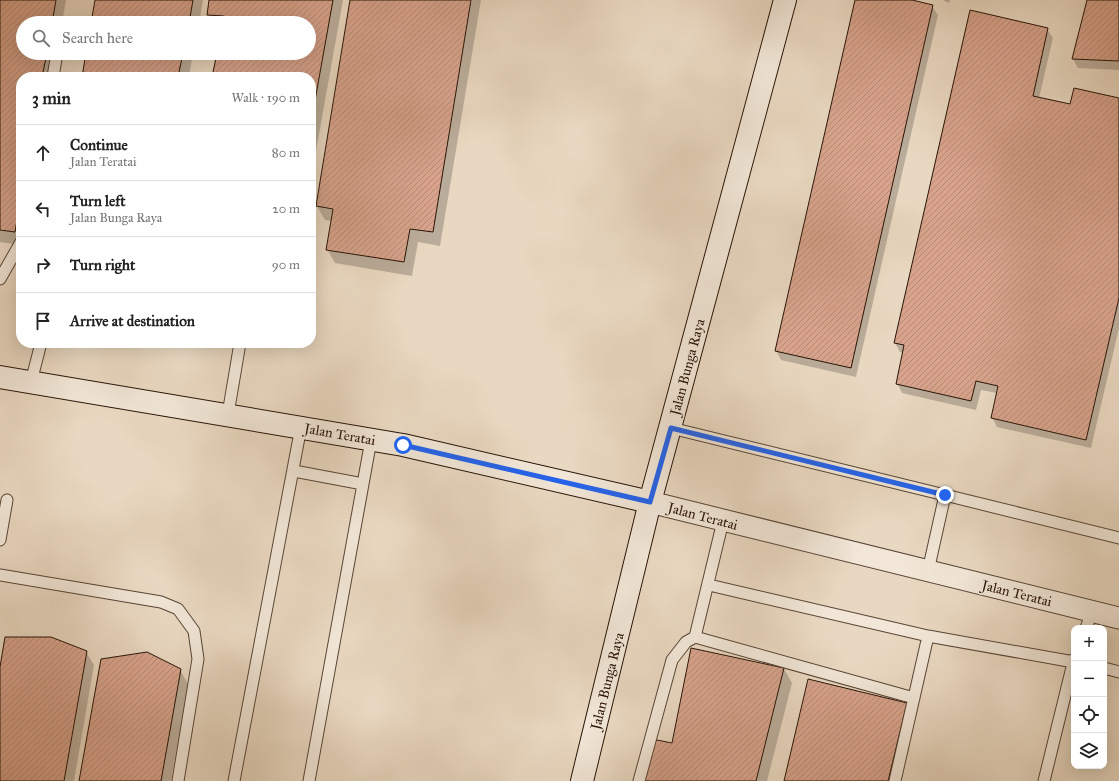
<!DOCTYPE html>
<html lang="en">
<head>
<meta charset="utf-8">
<style>
  body { margin:0; font-family:"IM FELL Great Primer",serif; background:#f6f6f6; color:#222 }
  .controls { position:absolute; right:12px; bottom:12px; display:grid; overflow:hidden; border-radius:8px; box-shadow:0 4px 16px #0002 }
  .controls button { width:36px; height:36px; display:grid; place-items:center; padding:0; border:0; border-bottom:1px solid #e0e0e0; background:#fff; color:#222; font:20px sans-serif }
  .stop { position:absolute; width:12px; height:12px; margin:-9px; border:3px solid #2563eb; border-radius:50%; background:#fff }
  .stop.end { background:#2563eb; border-color:#fff; box-shadow:0 1px 4px #0008 }
  .list { margin:0; padding:0; list-style:none }
  h2 { display:flex; justify-content:space-between; align-items:center; height:52px; margin:0; padding:0 16px; font-size:17px }
  h2 small { font-size:13px; font-weight:400; color:#767676 }
  .list li { display:grid; grid-template-columns:26px 1fr auto; gap:12px; align-items:center; box-sizing:border-box; height:56px; padding:0 16px; border-top:1px solid #e0e0e0 }
  .list b { display:block; font-size:15px; white-space:nowrap }
  .list p { margin:0; font-size:13px; white-space:nowrap; color:#767676 }
  .list em { font-size:13px; font-style:normal; color:#767676 }
  .icon { flex:none; width:22px; height:22px; fill:none; stroke:currentColor; stroke-width:2; stroke-linecap:round; stroke-linejoin:round }
  .map { position:relative; flex:none; width:1119px; height:781px; overflow:hidden }
  .search { position:absolute; background:#fff; box-shadow:0 4px 16px #0002; left:16px; top:16px; width:300px; height:44px; display:flex; align-items:center; gap:10px; box-sizing:border-box; padding:0 14px; border-radius:22px; color:#767676; font-size:15px }
  .panel { position:absolute; background:#fff; box-shadow:0 4px 16px #0002; left:16px; top:72px; width:300px; height:276px; border-radius:16px }
  .map>svg:first-child { display:block }
  .shadow { fill:#0003 }
  .building { fill:url(#building-hatch); stroke:#281406 }
  .lines { fill:none; stroke-linecap:round; stroke-linejoin:round }
  .lane-casing { stroke:#584535; stroke-width:13 }
  .street-casing { stroke:#584535; stroke-width:23 }
  .secondary-casing { stroke:#281406; stroke-width:24 }
  .lane { stroke:#f1e6d7; stroke-width:11 }
  .street { stroke:#f1e6d7; stroke-width:21 }
  .secondary { stroke:#f1e6d7; stroke-width:22 }
  .route { stroke:#2563eb; stroke-width:5 }
  .labels { text-anchor:middle; stroke-width:3; stroke-linejoin:round; paint-order:stroke }
  .street-label { font-size:14px; fill:#281406; stroke:#f1e6d7 }
</style>
</head>
<body>
<div class="map">
<svg width="1119" height="781" viewBox="0 0 1119 781">
  <defs>
    <pattern id="building-hatch" width="6" height="6" patternUnits="userSpaceOnUse"><rect width="6" height="6" fill="#d7a38c"/><path d="M-1 1l2-2M0 6l6-6M5 7l2-2" fill="none" stroke="#b98b77"/></pattern>
  </defs>
  <rect width="100%" height="100%" fill="#e9d8c1"/>
  <filter id="stains"><feTurbulence type="fractalNoise" baseFrequency=".005" numOctaves="4"/><feColorMatrix values="0 0 0 0 .2 0 0 0 0 .09 0 0 0 0 .02 0 0 0 .5 -.17"/></filter>
  <radialGradient id="worn" r=".72"><stop offset=".6" stop-color="#630" stop-opacity="0"/><stop offset="1" stop-color="#630" stop-opacity=".3"/></radialGradient>
  <path class="shadow" d="M 0,0 L 66,0 L 62,23 L 23,23 L 23,53 L 57,53 L 52,77 L 21,77 L 21,245 L 0,242 Z
    M 96,0 L 203,0 L 199,23 L 92,23 Z
    M 210,0 L 343,0 L 311,179 L 311,77 L 213,77 L 218,53 L 309,53 L 309,23 L 212,23 L 208,15 Z
    M 351,0 L 481,0 L 440,246 L 418,242 L 412,276 L 335,263 L 327,249 L 332,221 L 325,220 L 317,206 Z
    M 856,0 L 908,0 L 932,6 L 938,15 L 856,377 L 781,360 L 776,351 Z
    M 943,0 L 950,0 L 949,3 Z
    M 1088,0 L 1119,0 L 1119,70 L 1078,68 L 1073,59 Z
    M 1047,29 L 1053,38 L 1039,98 L 1071,106 L 1119,100 L 1119,328 L 1091,448 L 997,427 L 992,417 L 997,393 L 981,390 L 976,410 L 902,393 L 897,383 L 904,353 L 900,352 L 895,343 Z
    M 87,53 L 193,53 L 189,77 L 83,77 Z
    M 692,649 L 784,669 L 792,683 L 767,781 L 645,781 L 673,744 Z
    M 86,652 L 94,665 L 74,781 L 0,781 L 0,673 Z
    M 180,670 L 188,684 L 171,781 L 80,781 Z
    M 907,704 L 915,718 L 899,781 L 785,781 Z"/>
  <path class="building" d="M 0,0 L 56,0 L 52,23 L 23,23 L 23,53 L 47,53 L 42,77 L 21,77 L 21,197 L 15,232 L 0,230 Z
    M 95,0 L 193,0 L 189,23 L 91,23 Z
    M 209,0 L 333,0 L 311,123 L 311,77 L 212,77 L 217,53 L 309,53 L 309,23 L 222,23 L 224,16 L 207,15 Z
    M 350,0 L 471,0 L 433,232 L 410,229 L 404,262 L 326,250 L 333,209 L 316,206 Z
    M 855,0 L 912,0 L 933,5 L 851,368 L 775,351 Z
    M 1087,0 L 1119,0 L 1119,61 L 1072,59 Z
    M 970,10 L 1048,28 L 1033,96 L 1070,104 L 1074,88 L 1119,98 L 1119,298 L 1086,440 L 991,418 L 998,386 L 976,381 L 971,401 L 896,384 L 904,345 L 894,343 Z
    M 86,53 L 183,53 L 178,77 L 82,77 Z
    M 5,637 L 51,637 L 87,651 L 64,781 L 0,781 L 0,667 Z
    M 691,648 L 784,668 L 756,781 L 644,781 L 652,739 L 672,743 Z
    M 147,652 L 181,669 L 161,781 L 79,781 L 101,659 Z
    M 808,679 L 907,703 L 888,781 L 784,781 Z"/>
  <g class="lines">
    <g class="lane-casing">
      <path id="lane" d="M 53,77 L 57,53
        M 0,279 L 21,242
        M 31,382 L 41,343
        M 228,414 L 240,343
        M 671,428 L 945,495 L 928,571
        M 294,471 L 363,484
        M 945,495 L 1119,538
        M 723,521 L 695,637 L 914,698
        M 0,540 L 7,500
        M 0,575 L 161,602 L 178,609 L 194,631 L 198,659 L 178,781
        M 709,585 L 928,636 L 1074,662
        M 1086,628 L 1092,612
        M 1104,668 L 1119,672
        M 234,781 L 301,427
        M 309,781 L 371,440
        M 639,781 L 672,660 L 686,642 L 695,637
        M 895,781 L 928,636
        M 1044,781 L 1074,659"/>
    </g>
    <g class="street-casing">
      <path id="street" d="M 650,502 L 1119,618"/>
    </g>
    <g class="secondary-casing">
      <path id="secondary" d="M 0,377 L 403,445 L 650,502
        M 582,781 L 650,502 L 785,0"/>
    </g>
    <use href="#lane" class="lane"/>
    <use href="#street" class="street"/>
    <use href="#secondary" class="secondary"/>
  </g>
  <g class="lines">
    <path class="route" d="M 403,445 L 650,502 L 671,428 L 945,495"/>
  </g>
  <g class="labels">
    <g class="street-label">
      <text transform="translate(687 367) rotate(-75)" y="5">Jalan Bunga Raya</text>
      <text transform="translate(340 434) rotate(10)" y="5">Jalan Teratai</text>
      <text transform="translate(703 516) rotate(15)" y="5">Jalan Teratai</text>
      <text transform="translate(1017 593) rotate(14)" y="5">Jalan Teratai</text>
      <text transform="translate(607 681) rotate(-76)" y="5">Jalan Bunga Raya</text>
    </g>
  </g>
  <rect width="100%" height="100%" filter="url(#stains)"/>
  <rect width="100%" height="100%" fill="url(#worn)"/>
</svg>
<div class="controls">
<button>+</button>
<button>−</button>
<button><svg class="icon" aria-label="locate" viewBox="0 0 24 24"><circle cx="12" cy="12" r="6"/><path d="M12 2v4M12 18v4M2 12h4M18 12h4"/></svg></button>
<button><svg class="icon" aria-label="layers" viewBox="0 0 24 24"><path d="M12 4l9 5-9 5-9-5zM3 14l9 5 9-5"/></svg></button>
</div>
<div class="stop" style="left:403px;top:445px"></div>
<div class="stop end" style="left:945px;top:495px"></div>
<div class="search"><svg class="icon" aria-label="search" viewBox="0 0 24 24"><circle cx="10" cy="10" r="6"/><path d="M15 15l6 6"/></svg>Search here</div>
<section class="panel">
<h2>3 min<small>Walk · 190 m</small></h2>
<ul class="list">
<li><svg class="icon" aria-label="ahead" viewBox="0 0 24 24"><path d="M12 20V5M6 11l6-6 6 6"/></svg><div><b>Continue</b><p>Jalan Teratai</p></div><em>80 m</em></li>
<li><svg class="icon" aria-label="left" viewBox="0 0 24 24"><path d="M17 20v-9H6M10 6l-5 5 5 5"/></svg><div><b>Turn left</b><p>Jalan Bunga Raya</p></div><em>20 m</em></li>
<li><svg class="icon" aria-label="right" viewBox="0 0 24 24"><path d="M7 20v-9h11M14 6l5 5-5 5"/></svg><div><b>Turn right</b></div><em>90 m</em></li>
<li><svg class="icon" aria-label="arrive" viewBox="0 0 24 24"><path d="M6 21V4h12l-3 4 3 4H6"/></svg><div><b>Arrive at destination</b></div></li>
</ul>
</section>
</div>
</body>
</html>
